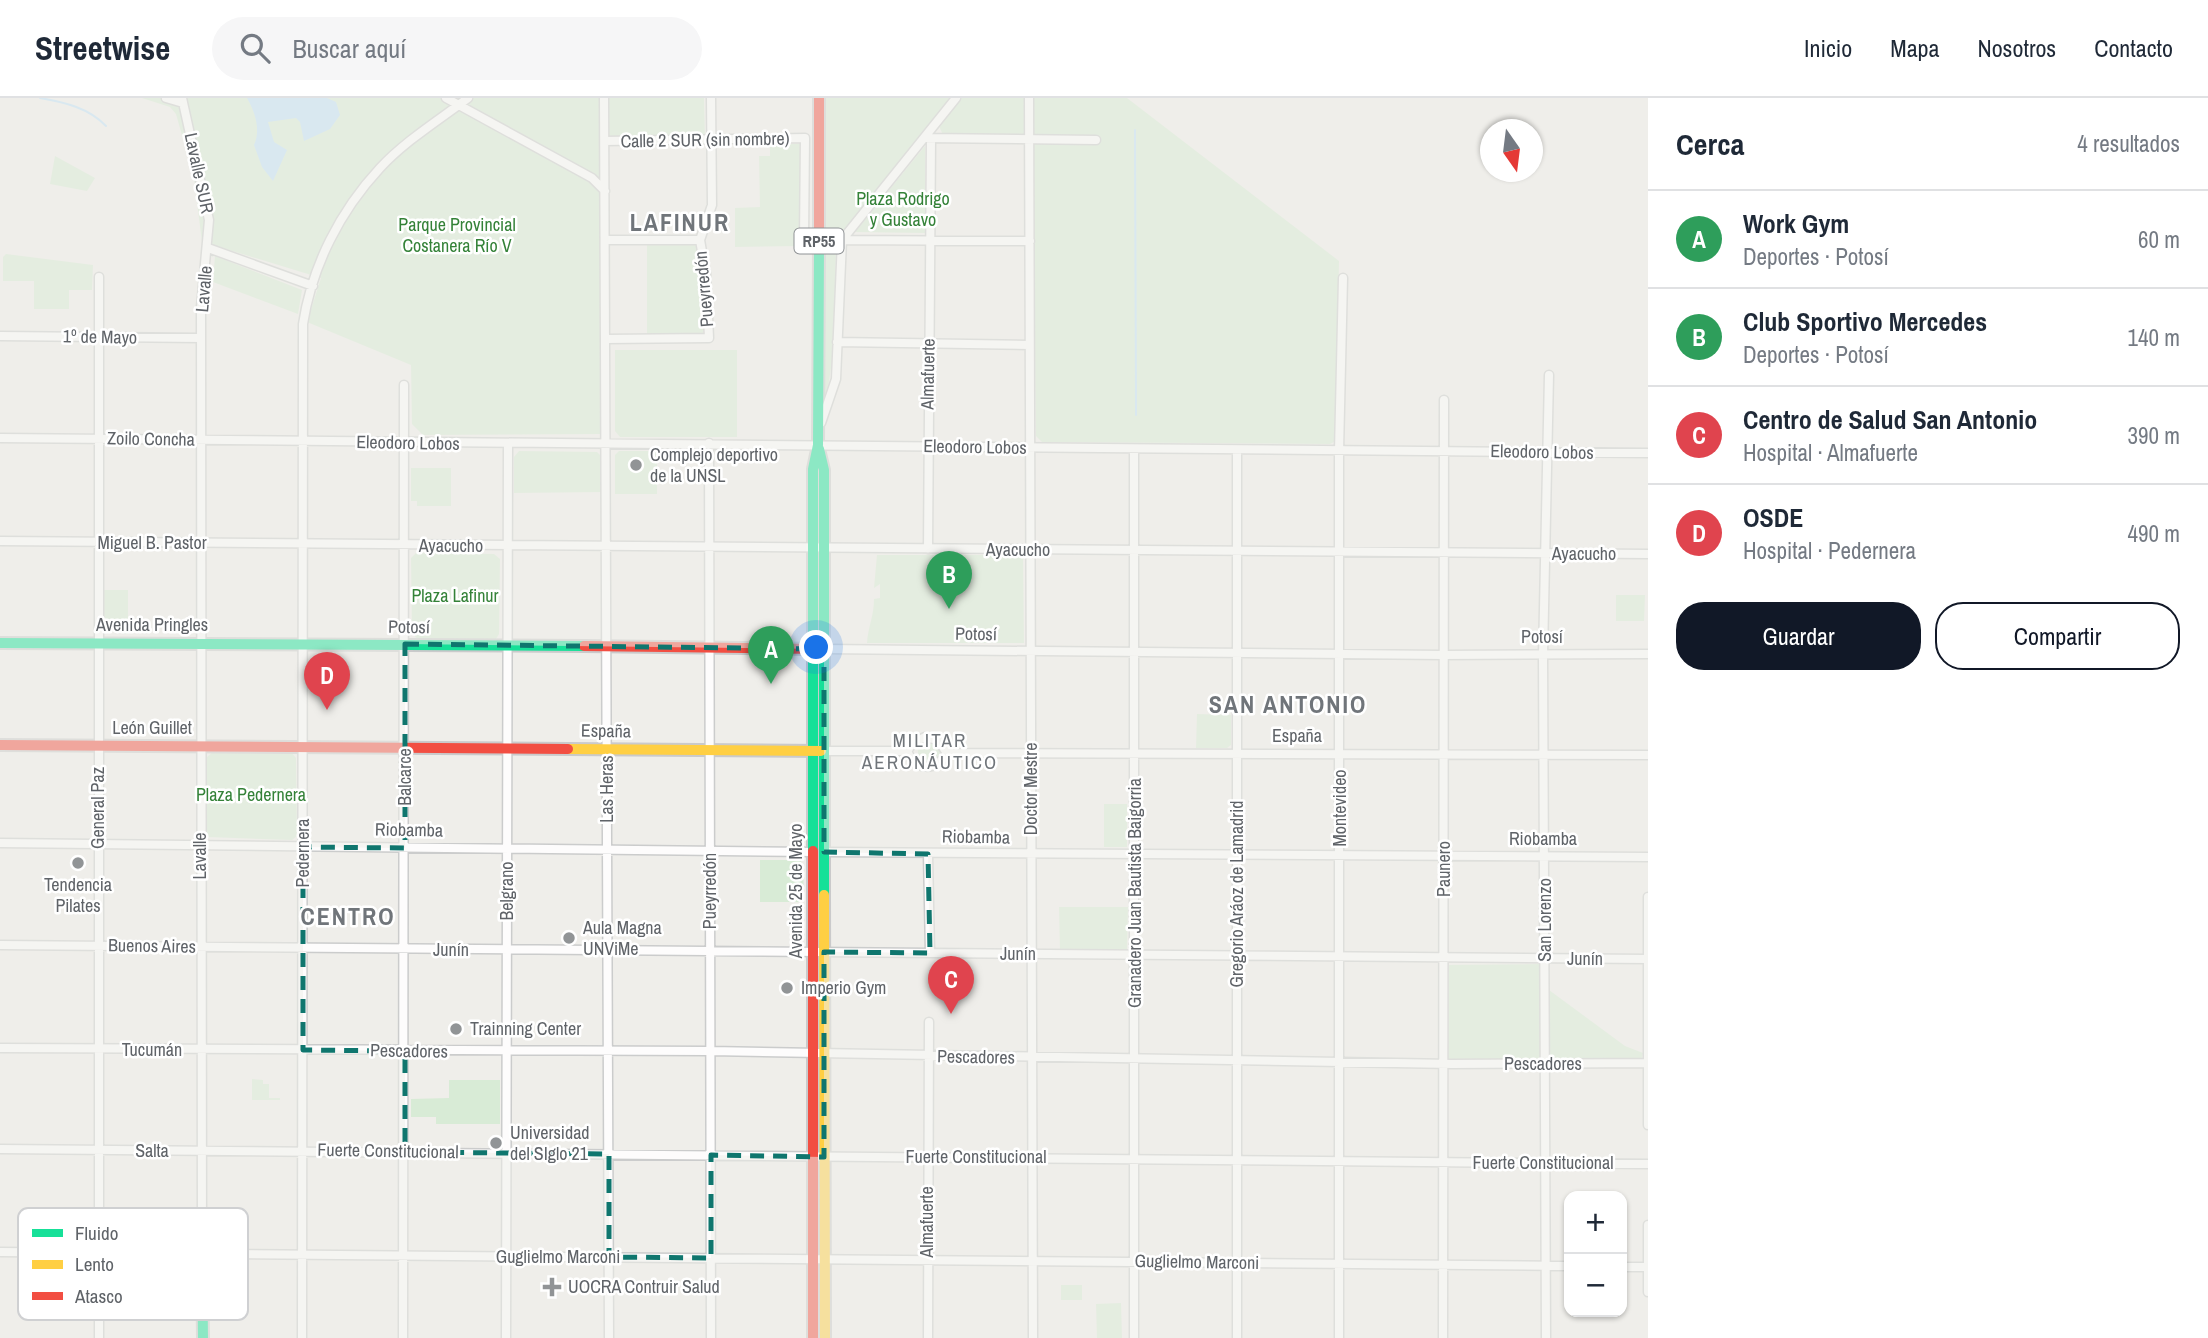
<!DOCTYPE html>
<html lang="es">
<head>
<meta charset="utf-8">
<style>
  body { margin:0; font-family:"Archivo Narrow",sans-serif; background:#f6f6f7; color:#1f2937 }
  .controls { position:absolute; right:21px; bottom:21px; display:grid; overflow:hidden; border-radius:14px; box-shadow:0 2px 5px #0004 }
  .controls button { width:63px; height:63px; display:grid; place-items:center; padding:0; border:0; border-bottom:2px solid #e0e1e3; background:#fff; color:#1f2937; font:35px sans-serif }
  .compass { position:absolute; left:1480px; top:21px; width:63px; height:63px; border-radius:50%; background:#fff; box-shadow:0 2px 5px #0004; rotate:166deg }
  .you { position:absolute; left:817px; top:550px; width:24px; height:24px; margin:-18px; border:5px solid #fff; border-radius:50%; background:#1a73e8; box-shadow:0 0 0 10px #1a73e833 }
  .badge { display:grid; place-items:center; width:46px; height:46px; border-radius:50%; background:#111827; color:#fff; font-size:23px; font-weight:700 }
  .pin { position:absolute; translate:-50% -58px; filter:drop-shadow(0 2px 4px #0008) }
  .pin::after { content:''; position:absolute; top:37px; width:24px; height:21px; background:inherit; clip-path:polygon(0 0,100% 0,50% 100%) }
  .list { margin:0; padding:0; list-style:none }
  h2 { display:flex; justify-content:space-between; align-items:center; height:91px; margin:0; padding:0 28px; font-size:30px }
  h2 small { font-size:23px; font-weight:400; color:#747a83 }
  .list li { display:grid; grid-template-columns:46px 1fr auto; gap:21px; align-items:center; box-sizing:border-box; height:98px; padding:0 28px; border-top:2px solid #e0e1e3 }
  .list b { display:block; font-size:26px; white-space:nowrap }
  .list p { margin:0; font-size:23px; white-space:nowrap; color:#747a83 }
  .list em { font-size:23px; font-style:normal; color:#747a83 }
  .actions { display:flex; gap:14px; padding:21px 28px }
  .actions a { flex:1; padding:16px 0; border:2px solid #111827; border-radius:28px; text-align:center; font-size:24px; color:#111827 }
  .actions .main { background:#111827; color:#fff }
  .icon { flex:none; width:38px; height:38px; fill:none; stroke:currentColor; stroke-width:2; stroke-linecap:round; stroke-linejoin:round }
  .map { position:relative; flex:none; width:1648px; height:1240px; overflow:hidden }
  header { display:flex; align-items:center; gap:42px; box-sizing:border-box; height:98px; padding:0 35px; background:#fff; border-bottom:2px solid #e0e1e3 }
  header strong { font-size:33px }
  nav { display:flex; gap:38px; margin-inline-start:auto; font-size:24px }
  .search { width:490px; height:63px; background:#f6f6f7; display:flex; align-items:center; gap:18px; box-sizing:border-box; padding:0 24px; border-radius:38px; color:#747a83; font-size:26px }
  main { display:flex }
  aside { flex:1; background:#fff }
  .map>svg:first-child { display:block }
  .green { fill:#d8ebd6 }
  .water { fill:#bfe0f9 }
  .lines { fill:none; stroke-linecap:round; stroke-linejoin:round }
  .stream { stroke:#bfe0f9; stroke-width:2 }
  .street-casing { stroke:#cbcccc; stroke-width:11 }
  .fast-casing { stroke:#cacacb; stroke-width:14 }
  .slow-casing { stroke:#cacacb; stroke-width:14 }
  .jam-casing { stroke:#cacacb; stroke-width:14 }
  .street { stroke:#fdfcfc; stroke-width:8 }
  .fast { stroke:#16e098; stroke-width:10 }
  .slow { stroke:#ffcf43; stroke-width:10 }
  .jam { stroke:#f24e42; stroke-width:10 }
  .marked { fill:none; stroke:#0f766e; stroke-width:5; stroke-dasharray:14 9; stroke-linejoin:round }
  .poi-dot { fill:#919496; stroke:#fff; stroke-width:2.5 }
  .labels { text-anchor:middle; stroke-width:5; stroke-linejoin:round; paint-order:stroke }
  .shield { fill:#fff; stroke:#8f9295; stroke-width:2 }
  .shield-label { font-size:16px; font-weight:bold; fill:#5f6368 }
  .street-label { font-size:18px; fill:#5f6368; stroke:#fff }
  .park-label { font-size:18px; fill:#348238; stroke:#fff }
  .poi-label { font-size:18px; fill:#5f6368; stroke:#fff; text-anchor:start }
  .neighbourhood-label { font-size:19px; letter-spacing:2px; fill:#70757a; stroke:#fff }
  .district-label { font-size:24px; font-weight:bold; letter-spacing:2px; fill:#70757a; stroke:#fff }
  .key { fill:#fff; stroke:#cfd0d2; stroke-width:2 }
  .key-label { font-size:19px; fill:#5f6368 }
</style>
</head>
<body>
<header>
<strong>Streetwise</strong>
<div class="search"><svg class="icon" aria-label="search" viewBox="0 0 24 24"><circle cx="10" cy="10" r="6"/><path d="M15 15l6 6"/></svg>Buscar aquí</div>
<nav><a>Inicio</a><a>Mapa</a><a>Nosotros</a><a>Contacto</a></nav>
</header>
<main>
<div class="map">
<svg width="1648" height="1240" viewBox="0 0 1648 1240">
  <rect width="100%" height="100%" fill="#efeeea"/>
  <path class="green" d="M 142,0 L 601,0 L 600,336 L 423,337 L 412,326 L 411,267 L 307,224 L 321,180 L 216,148 L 213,159 L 203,152 L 194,80 L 176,16 L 170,9 Z
    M 608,0 L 704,0 L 705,39 L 608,41 Z
    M 823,0 L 951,0 L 836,144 L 834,249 L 827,297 L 824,297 Z
    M 961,0 L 1026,0 L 1026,32 L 1023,37 L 943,37 L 939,28 Z
    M 1032,0 L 1127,0 L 1339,163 L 1336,343 L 1330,346 L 1042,344 L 1036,338 Z
    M 770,46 L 800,46 L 801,148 L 735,149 L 735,110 L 760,109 L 759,58 L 770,58 Z
    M 925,48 L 925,135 L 855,134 Z
    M 55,58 L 95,80 L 87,93 L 50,86 Z
    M 647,146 L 694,146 L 697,149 L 703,185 L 703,237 L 647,238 Z
    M 6,156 L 93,167 L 92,192 L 69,192 L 69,211 L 34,211 L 34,183 L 3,183 L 3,159 Z
    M 215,158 L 302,192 L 298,216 L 213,184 Z
    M 615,252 L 737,252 L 737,339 L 620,339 L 615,333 Z
    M 519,353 L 597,354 L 601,358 L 601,394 L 514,395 L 514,359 Z
    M 619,353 L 657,353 L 657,396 L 615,396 L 615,357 Z
    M 411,370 L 451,370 L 451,408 L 417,408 L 417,403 L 411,403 Z
    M 416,455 L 494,456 L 500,461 L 499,536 L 496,541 L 417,541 L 412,534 L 411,460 Z
    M 877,457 L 1023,457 L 1024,545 L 867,545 C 868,529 874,518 874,501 L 880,500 L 880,486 L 874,490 Z
    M 103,492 L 128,492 L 128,536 L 104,532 Z
    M 1616,497 L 1645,497 L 1644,523 L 1616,523 Z
    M 1197,616 L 1231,617 L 1231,647 L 1227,650 L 1196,650 Z
    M918 654a11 11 0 1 1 22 0a11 11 0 1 1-22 0Z
    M 214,653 L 290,653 L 296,660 L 297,738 L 292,742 L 207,739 L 207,659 Z
    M 1104,706 L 1127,706 L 1127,749 L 1104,749 Z
    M 760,762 L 800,762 L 803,766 L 804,804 L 760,804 Z
    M 1059,809 L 1128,809 L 1127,852 L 1060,852 Z
    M 1539,866 L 1540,961 L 1448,962 L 1449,867 Z
    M 1549,892 L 1625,948 L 1643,955 L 1641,962 L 1549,963 Z
    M 252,981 L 263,982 L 263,986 L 269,986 L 269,1000 L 280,1000 L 280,1002 L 252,1002 Z
    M 449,982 L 500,982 L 500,1026 L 436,1026 L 436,1019 L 411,1019 L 411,1001 L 449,1000 Z
    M 1061,1187 L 1082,1187 L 1082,1202 L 1061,1202 Z
    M 1121,1205 L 1122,1240 L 1097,1240 L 1096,1206 Z"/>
  <path class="water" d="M 247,0 L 327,0 L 336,4 L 340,17 L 330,31 L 304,43 L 300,24 L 296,20 L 268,24 L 274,44 L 287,52 L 273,83 L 262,69 L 254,47 C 261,32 255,14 247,0 Z"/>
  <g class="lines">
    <path class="stream" d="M 40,0 C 64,4 89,10 106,28
      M 1135,32 L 1136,317"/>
    <g class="street-casing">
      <path id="street" d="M 166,0 L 183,5
        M 182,0 L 209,122 L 201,209 L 202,1156
        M 446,0 L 592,80 L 605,93
        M 604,0 L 609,1240
        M 1029,0 L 1033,1240
        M 927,40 L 1096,42
        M 605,43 L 805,40 L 804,139
        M 605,142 L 700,142
        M 700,142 L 712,107 L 711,0
        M 842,142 L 1030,143
        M 842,142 L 956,0
        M 208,150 L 313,188
        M 0,238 L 201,240
        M 606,241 L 709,240 L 706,176 L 700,142
        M 837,244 L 1029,247
        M 821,325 L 836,281 L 842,142
        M 0,340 L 1648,355
        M 709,345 L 711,1240
        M 1134,351 L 1134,1240
        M 1237,352 L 1237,1240
        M 0,443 L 1648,456
        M 928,451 L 931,41
        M 824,551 L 1443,557 L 1648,556
        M 824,653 L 907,653
        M 907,653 C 915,673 936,674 947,655
        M 907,653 L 913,645 L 925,639 L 938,642 L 947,655
        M 947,655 L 1648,657
        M 0,745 L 813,754
        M 824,754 L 1648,759
        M 928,756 L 930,855
        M 1648,799 L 1648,1027
        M 0,847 L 1648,861
        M 0,950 L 711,953 L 1452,966 L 1648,965
        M 0,1051 L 1648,1066
        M 1648,1127 L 1648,1194
        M 0,1154 L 1569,1168
        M 1622,1169 L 1648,1169
        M 99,1240 L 99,179
        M 302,1240 L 303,226 C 312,168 340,113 380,70 C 405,43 439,22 468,0
        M 403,1240 L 404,287
        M 506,1240 L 508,346
        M 928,1240 L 929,924
        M 1339,1240 L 1339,353 L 1343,180
        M 1443,1240 L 1444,302
        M 1546,1240 L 1543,557 L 1549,277"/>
    </g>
    <g class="fast-casing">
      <path id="fast" d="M 819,351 L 824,372 L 824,797
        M 0,545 L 584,548
        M 813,753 L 813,371 L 818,347 L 819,149
        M 202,1156 L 203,1240"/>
    </g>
    <g class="slow-casing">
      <path id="slow" d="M 568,651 L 821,653
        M 824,797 L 825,1240"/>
    </g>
    <g class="jam-casing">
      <path id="jam" d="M 819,149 L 819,0
        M 584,548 L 820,551
        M 0,647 L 568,651
        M 813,753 L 813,1240"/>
    </g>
    <use href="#street" class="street"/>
    <use href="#fast" class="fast"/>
    <use href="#slow" class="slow"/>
    <use href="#jam" class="jam"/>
  </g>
  <path d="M0 0H1648V1240H0ZM 405,546 L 824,551 L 824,754 L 928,756 L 930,855 L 824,854 L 824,1059 L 711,1057 L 711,1160 L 609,1159 L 609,1056 L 405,1054 L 405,953 L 303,952 L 303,749 L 405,750 Z" fill="#efeeea" fill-opacity=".55" fill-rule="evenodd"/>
  <path class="marked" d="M 405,546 L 824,551 L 824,754 L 928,756 L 930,855 L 824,854 L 824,1059 L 711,1057 L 711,1160 L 609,1159 L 609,1056 L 405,1054 L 405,953 L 303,952 L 303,749 L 405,750 Z"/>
  <g class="poi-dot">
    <circle cx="636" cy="367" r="7"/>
    <circle cx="78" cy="765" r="7"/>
    <circle cx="569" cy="840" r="7"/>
    <circle cx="787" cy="890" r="7"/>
    <circle cx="456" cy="931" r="7"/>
    <circle cx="496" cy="1045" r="7"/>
    <path d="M548.5 1178.5h7v7h7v7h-7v7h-7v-7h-7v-7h7z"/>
  </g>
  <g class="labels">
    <rect class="shield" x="794.5" y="130.5" width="49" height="25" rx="5"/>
    <g class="shield-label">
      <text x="819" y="149">RP55</text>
    </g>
    <g class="street-label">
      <text transform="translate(705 42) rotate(-1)" y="6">Calle 2 SUR (sin nombre)</text>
      <text transform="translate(199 75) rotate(78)" y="6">Lavalle SUR</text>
      <text transform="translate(204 191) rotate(-85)" y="6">Lavalle</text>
      <text transform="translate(704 191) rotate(-95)" y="6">Pueyrredón</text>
      <text transform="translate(100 239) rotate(1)" y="6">1º de Mayo</text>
      <text transform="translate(928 276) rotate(-89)" y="6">Almafuerte</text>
      <text transform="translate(151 341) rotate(1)" y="6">Zoilo Concha</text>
      <text transform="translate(408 345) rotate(1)" y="6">Eleodoro Lobos</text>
      <text transform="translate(975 349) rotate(1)" y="6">Eleodoro Lobos</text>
      <text transform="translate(1542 354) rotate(1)" y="6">Eleodoro Lobos</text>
      <text x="152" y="451">Miguel B. Pastor</text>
      <text x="451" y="454">Ayacucho</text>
      <text x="1018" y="458">Ayacucho</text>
      <text x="1584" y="462">Ayacucho</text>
      <text x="152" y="533">Avenida Pringles</text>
      <text transform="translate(409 529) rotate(1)" y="6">Potosí</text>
      <text transform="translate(976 536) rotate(1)" y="6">Potosí</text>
      <text x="1542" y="545">Potosí</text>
      <text x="152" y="636">León Guillet</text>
      <text transform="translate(606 633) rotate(1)" y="6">España</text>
      <text x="1297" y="644">España</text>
      <text transform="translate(405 679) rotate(-90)" y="6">Balcarce</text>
      <text transform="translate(607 691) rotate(-90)" y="6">Las Heras</text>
      <text transform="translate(1031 691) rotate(-90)" y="6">Doctor Mestre</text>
      <text transform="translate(98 710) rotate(-90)" y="6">General Paz</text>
      <text transform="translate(1340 710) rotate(-90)" y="6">Montevideo</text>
      <text transform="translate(409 732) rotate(1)" y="6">Riobamba</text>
      <text transform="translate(976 739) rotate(1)" y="6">Riobamba</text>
      <text x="1543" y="747">Riobamba</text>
      <text transform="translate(303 755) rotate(-90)" y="6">Pedernera</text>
      <text transform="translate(200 758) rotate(-90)" y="6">Lavalle</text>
      <text transform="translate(1444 771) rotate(-90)" y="6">Paunero</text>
      <text transform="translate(507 793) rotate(-90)" y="6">Belgrano</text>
      <text transform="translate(710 793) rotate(-90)" y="6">Pueyrredón</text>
      <text transform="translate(796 793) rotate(-90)" y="6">Avenida 25 de Mayo</text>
      <text transform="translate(1135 795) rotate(-90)" y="6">Granadero Juan Bautista Baigorria</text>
      <text transform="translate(1237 796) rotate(-90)" y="6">Gregorio Aráoz de Lamadrid</text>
      <text transform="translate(1545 822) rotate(-90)" y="6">San Lorenzo</text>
      <text transform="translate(152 848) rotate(1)" y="6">Buenos Aires</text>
      <text x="451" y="858">Junín</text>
      <text x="1018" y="862">Junín</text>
      <text x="1585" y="867">Junín</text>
      <text x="152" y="958">Tucumán</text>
      <text transform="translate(409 953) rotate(1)" y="6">Pescadores</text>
      <text transform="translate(976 959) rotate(1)" y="6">Pescadores</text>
      <text x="1543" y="972">Pescadores</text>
      <text x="152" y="1059">Salta</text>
      <text transform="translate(388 1053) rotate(1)" y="6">Fuerte Constitucional</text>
      <text x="976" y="1065">Fuerte Constitucional</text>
      <text x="1543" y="1071">Fuerte Constitucional</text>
      <text transform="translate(927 1124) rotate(-90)" y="6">Almafuerte</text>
      <text x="558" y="1165">Guglielmo Marconi</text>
      <text transform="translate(1197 1164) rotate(1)" y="6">Guglielmo Marconi</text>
    </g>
    <g class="park-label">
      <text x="903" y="107">Plaza Rodrigo<tspan x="903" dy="21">y Gustavo</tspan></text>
      <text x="457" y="133">Parque Provincial<tspan x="457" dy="21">Costanera Río V</tspan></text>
      <text x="455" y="504">Plaza Lafinur</text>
      <text x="251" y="703">Plaza Pedernera</text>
    </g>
    <g class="poi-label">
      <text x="650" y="363">Complejo deportivo<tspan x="650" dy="21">de la UNSL</tspan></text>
      <text x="78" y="793" text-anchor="middle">Tendencia<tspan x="78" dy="21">Pilates</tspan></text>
      <text x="583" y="836">Aula Magna<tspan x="583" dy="21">UNViMe</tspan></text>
      <text x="801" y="896">Imperio Gym</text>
      <text x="470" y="937">Trainning Center</text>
      <text x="510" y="1041">Universidad<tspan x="510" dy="21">del SIglo 21</tspan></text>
      <text x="568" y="1195">UOCRA Contruir Salud</text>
    </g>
    <g class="neighbourhood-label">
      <text x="930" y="649">MILITAR<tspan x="930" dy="22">AERONÁUTICO</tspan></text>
    </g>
    <g class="district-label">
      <text x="680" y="133">LAFINUR</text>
      <text x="1288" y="615">SAN ANTONIO</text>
      <text x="348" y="827">CENTRO</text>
    </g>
  </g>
  <rect x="18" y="1110" width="230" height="112" rx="10" class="key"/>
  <rect x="32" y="1131" width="31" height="8" fill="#16e098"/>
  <rect x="32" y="1162" width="31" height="9" fill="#ffcf43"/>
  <rect x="32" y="1194" width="31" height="8" fill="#f24e42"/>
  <g class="key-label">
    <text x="75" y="1142">Fluido</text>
    <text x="75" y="1173">Lento</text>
    <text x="75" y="1205">Atasco</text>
  </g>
</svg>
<div class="controls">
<button>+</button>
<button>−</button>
</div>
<svg class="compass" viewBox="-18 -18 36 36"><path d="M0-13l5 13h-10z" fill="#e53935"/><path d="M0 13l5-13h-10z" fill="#747a83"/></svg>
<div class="you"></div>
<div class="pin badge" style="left:771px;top:586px;background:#2e9e5b">A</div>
<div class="pin badge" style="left:949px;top:511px;background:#2e9e5b">B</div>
<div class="pin badge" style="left:951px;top:916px;background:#e0444e">C</div>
<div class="pin badge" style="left:327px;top:612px;background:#e0444e">D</div>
</div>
<aside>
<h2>Cerca<small>4 resultados</small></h2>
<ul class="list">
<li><span class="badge" style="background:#2e9e5b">A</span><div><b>Work Gym</b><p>Deportes · Potosí</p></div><em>60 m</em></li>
<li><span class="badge" style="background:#2e9e5b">B</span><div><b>Club Sportivo Mercedes</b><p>Deportes · Potosí</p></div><em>140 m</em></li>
<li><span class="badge" style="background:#e0444e">C</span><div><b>Centro de Salud San Antonio</b><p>Hospital · Almafuerte</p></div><em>390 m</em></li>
<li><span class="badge" style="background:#e0444e">D</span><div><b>OSDE</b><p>Hospital · Pedernera</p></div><em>490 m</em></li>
</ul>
<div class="actions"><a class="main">Guardar</a><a>Compartir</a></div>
</aside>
</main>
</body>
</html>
